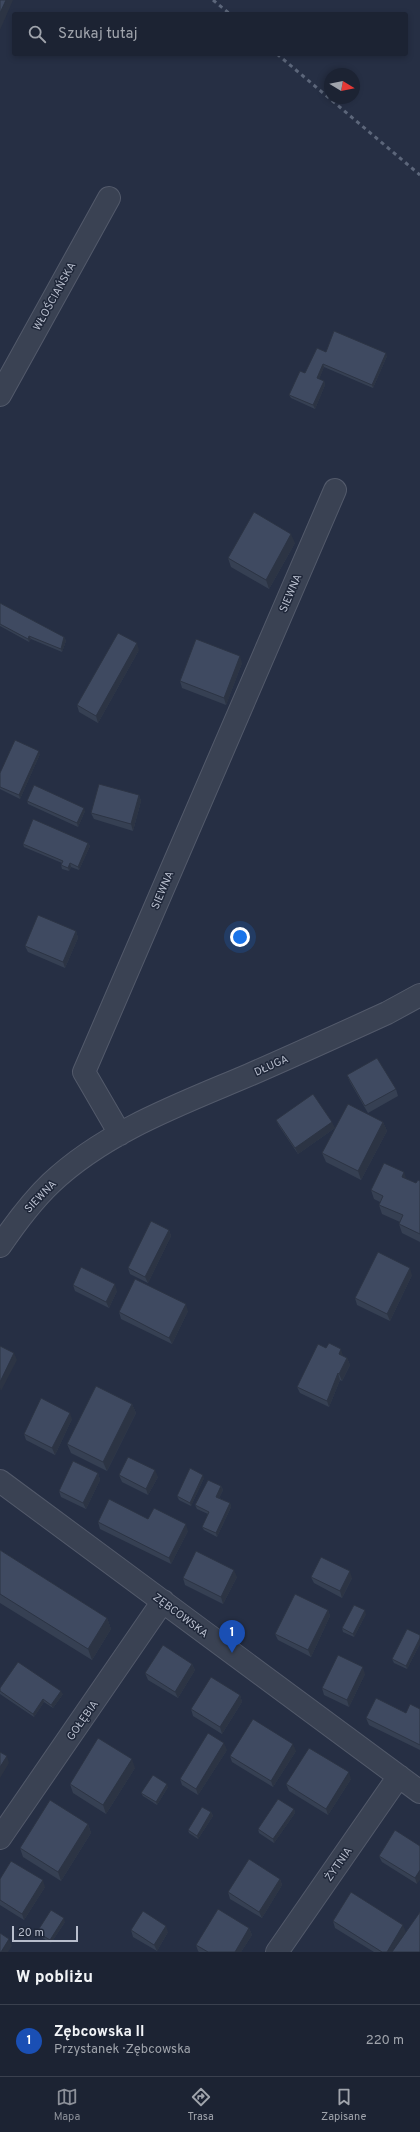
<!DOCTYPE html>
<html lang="pl">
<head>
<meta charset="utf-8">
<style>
  body { margin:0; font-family:Overpass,sans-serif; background:#292f3f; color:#f1f3f6 }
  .compass { position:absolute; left:324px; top:68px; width:36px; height:36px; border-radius:50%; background:#1c2333; box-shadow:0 2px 6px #0003; rotate:100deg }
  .scale { position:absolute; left:12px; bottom:10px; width:66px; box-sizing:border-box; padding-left:4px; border:2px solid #b8becd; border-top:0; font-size:11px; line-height:14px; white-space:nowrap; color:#b8becd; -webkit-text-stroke:3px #1f2739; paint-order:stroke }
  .you { position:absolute; left:240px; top:937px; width:14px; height:14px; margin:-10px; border:3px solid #fff; border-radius:50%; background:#1a73e8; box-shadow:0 0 0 6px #1a73e833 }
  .badge { display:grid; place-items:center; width:26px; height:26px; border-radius:50%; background:#8c9099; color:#fff; font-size:13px; font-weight:700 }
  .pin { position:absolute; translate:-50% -33px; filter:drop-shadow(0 1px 2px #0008) }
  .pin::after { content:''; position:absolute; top:21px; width:14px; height:12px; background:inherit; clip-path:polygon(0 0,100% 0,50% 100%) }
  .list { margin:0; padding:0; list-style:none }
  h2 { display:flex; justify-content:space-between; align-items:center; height:52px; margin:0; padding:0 16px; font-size:17px }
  h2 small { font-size:13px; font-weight:400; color:#a0a4ac }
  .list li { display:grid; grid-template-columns:26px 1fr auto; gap:12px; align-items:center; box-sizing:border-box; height:72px; padding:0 16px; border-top:1px solid #3a404e }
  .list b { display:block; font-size:15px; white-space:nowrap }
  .list p { margin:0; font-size:13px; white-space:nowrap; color:#a0a4ac }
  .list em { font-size:13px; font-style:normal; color:#a0a4ac }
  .icon { flex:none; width:22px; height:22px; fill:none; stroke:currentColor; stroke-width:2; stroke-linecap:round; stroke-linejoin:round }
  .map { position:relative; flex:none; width:420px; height:1952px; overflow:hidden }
  .search { position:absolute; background:#1c2333; box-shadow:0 2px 6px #0003; left:12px; right:12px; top:12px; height:44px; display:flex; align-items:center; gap:10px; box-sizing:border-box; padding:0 14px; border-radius:4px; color:#a0a4ac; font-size:15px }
  .sheet { height:124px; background:#1c2333 }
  nav { display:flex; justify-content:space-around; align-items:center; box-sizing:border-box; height:56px; border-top:1px solid #3a404e; background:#1c2333; font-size:11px; color:#a0a4ac }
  nav a { display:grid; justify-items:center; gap:2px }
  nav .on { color:#8c9099 }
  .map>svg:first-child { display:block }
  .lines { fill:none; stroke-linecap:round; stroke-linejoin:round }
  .minor-casing { stroke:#535a6b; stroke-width:24 }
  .minor { stroke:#3a4253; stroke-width:22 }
  .rail { stroke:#5c667a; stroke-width:3; stroke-dasharray:4 4; stroke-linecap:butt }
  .wall { fill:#364053 }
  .shaded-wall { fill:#2c3444 }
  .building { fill:#3f4a61; stroke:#2c3444 }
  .labels { text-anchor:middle; stroke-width:3; stroke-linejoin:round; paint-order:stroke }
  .street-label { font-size:11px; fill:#b8becd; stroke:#1f2739 }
</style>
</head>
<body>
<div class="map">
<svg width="420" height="1952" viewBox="0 0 420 1952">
  <rect width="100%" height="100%" fill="#262f44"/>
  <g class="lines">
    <g class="minor-casing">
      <path id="minor" d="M 0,395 L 109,198
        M 120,1134 L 84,1072 L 335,490
        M 0,1246 C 15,1224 31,1202 51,1183 C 106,1131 181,1104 249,1075 C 295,1055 341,1034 387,1013 L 420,995
        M 0,1481 L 420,1792
        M 0,1838 L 163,1601
        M 277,1952 L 399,1776"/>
    </g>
    <use href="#minor" class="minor"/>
    <path class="rail" d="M 213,0 L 230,14
      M 277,54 L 420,175"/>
  </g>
  <path class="wall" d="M 326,352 L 387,356 L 373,388 L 324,367 L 319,379 L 324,381 L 325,385 L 315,409 L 291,398 L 289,395 L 305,373 Z
    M 295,543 L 269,589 L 231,567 L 228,558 Z
    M 0,603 L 64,637 L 66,641 L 62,652 L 31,639 L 29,642 L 0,626 Z
    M 139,650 L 98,723 L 79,712 L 77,705 Z
    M 242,663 L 226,705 L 182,688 L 180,681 Z
    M 40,754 L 20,799 L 0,789 L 0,773 Z
    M 139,795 L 141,801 L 133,831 L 94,819 L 91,813 Z
    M 27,801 L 85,811 L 78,827 L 28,804 Z
    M 88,843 L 90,846 L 79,870 L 71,867 L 69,871 L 62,869 L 61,865 L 62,863 L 24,847 L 23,844 Z
    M 76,931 L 78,938 L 65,968 L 28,952 L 25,946 Z
    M 347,1075 L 396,1089 L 398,1096 L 368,1113 L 350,1082 Z
    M 276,1120 L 335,1128 L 298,1154 L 279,1126 Z
    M 383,1122 L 387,1131 L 361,1180 L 326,1162 L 322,1153 Z
    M 406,1179 L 416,1183 L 420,1181 L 420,1242 L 402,1233 L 399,1224 L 400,1222 L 382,1214 L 379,1205 L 380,1202 L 374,1199 L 371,1190 Z
    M 169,1230 L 171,1236 L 148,1283 L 130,1274 L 128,1268 Z
    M 412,1275 L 390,1321 L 357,1305 L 355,1298 Z
    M 73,1285 L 117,1291 L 109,1308 L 75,1291 Z
    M 188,1311 L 172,1344 L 121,1319 L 119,1312 Z
    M 343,1356 L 347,1358 L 350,1365 L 342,1381 L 340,1380 L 329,1407 L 300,1393 L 297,1387 Z
    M 132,1404 L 136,1413 L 107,1471 L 71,1453 L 67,1444 Z
    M 72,1419 L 55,1455 L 26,1440 L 24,1434 Z
    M 98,1473 L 100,1480 L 86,1509 L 61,1497 L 59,1491 Z
    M 119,1475 L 158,1477 L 148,1495 L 122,1482 Z
    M 204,1478 L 191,1506 L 179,1500 L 177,1496 Z
    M 221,1486 L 223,1490 L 219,1498 L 230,1503 L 231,1507 L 217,1537 L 204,1530 L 202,1527 L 208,1514 L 197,1509 L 195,1505 Z
    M 148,1519 L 188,1531 L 171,1564 L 100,1529 L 98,1522 Z
    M 0,1550 L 107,1618 L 111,1629 L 92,1660 L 0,1603 Z
    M 237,1577 L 223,1604 L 185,1585 L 183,1578 Z
    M 311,1577 L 352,1578 L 342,1598 L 314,1583 Z
    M 328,1610 L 330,1616 L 311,1657 L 278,1640 L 275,1634 Z
    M 366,1614 L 354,1637 L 343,1632 L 342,1628 Z
    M 420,1635 L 420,1644 L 407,1669 L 394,1663 L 392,1659 Z
    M 192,1664 L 195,1670 L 178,1698 L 148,1680 L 145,1673 Z
    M 365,1674 L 349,1707 L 324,1695 L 322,1688 Z
    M 0,1691 L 63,1694 L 53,1708 L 44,1702 L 34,1717 L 0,1694 Z
    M 240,1695 L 242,1702 L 222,1734 L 193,1716 L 191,1709 Z
    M 420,1709 L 420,1750 L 369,1725 L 366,1718 L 406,1713 Z
    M 227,1750 L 198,1795 L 182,1785 L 180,1779 Z
    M 296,1751 L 273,1787 L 232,1762 L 230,1756 Z
    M 135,1768 L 106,1814 L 73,1793 L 70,1784 Z
    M 351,1779 L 328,1815 L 289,1791 L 286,1784 Z
    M 168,1787 L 157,1805 L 143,1796 L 141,1793 Z
    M 294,1809 L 295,1813 L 274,1843 L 259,1833 L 258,1829 Z
    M 211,1812 L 213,1816 L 198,1839 L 189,1833 L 188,1830 Z
    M 88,1824 L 91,1833 L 61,1881 L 23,1857 L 20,1848 Z
    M 420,1846 L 417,1884 L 382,1862 L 379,1856 Z
    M 0,1879 L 45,1887 L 24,1920 L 0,1905 Z
    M 280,1879 L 282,1885 L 262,1918 L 230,1899 L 228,1892 Z
    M 333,1921 L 406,1932 L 401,1939 L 420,1952 L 374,1952 L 335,1928 Z
    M 65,1922 L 51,1943 L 39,1936 L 37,1932 Z
    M 249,1928 L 252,1935 L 241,1952 L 199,1952 L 198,1951 L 196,1945 Z
    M 131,1930 L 168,1932 L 157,1951 L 133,1937 Z"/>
  <path class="shaded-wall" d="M 6,0 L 13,0 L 0,30 L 0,13 Z
    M 386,353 L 387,356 L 373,388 L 372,385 Z
    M 323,364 L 324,367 L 318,382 L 317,378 Z
    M 324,381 L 325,385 L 315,409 L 313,405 Z
    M 291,534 L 295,543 L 269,589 L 266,580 Z
    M 29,636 L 31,639 L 29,642 L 28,639 Z
    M 64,637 L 66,641 L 62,652 L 61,649 Z
    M 137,643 L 139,650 L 98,723 L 96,716 Z
    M 240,656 L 242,663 L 226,705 L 224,698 Z
    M 39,751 L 40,754 L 20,799 L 19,795 Z
    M 139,795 L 141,801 L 133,831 L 131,824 Z
    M 84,808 L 85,811 L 78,827 L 77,823 Z
    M 88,843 L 90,846 L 79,870 L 78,867 Z
    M 70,863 L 71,867 L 69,871 L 68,868 Z
    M 76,931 L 78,938 L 65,968 L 63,962 Z
    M 332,1122 L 335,1128 L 298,1154 L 295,1148 Z
    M 383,1122 L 387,1131 L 361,1180 L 358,1171 Z
    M 404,1172 L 407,1181 L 402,1177 Z
    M 169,1230 L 171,1236 L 148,1283 L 145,1277 Z
    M 410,1268 L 412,1275 L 390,1321 L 387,1314 Z
    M 115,1284 L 117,1291 L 109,1308 L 106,1302 Z
    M 186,1304 L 188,1311 L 172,1344 L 169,1338 Z
    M 341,1349 L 343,1356 L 339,1354 Z
    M 14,1353 L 17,1360 L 1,1391 L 0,1388 L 0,1382 Z
    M 347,1358 L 350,1365 L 342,1381 L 339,1374 Z
    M 338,1373 L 340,1380 L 329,1407 L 327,1401 Z
    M 132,1404 L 136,1413 L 107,1471 L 103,1462 Z
    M 70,1413 L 72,1419 L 55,1455 L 52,1448 Z
    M 155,1470 L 158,1477 L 148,1495 L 146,1489 Z
    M 98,1473 L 100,1480 L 86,1509 L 83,1503 Z
    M 203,1475 L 204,1478 L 191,1506 L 190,1503 Z
    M 221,1486 L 223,1490 L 218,1500 L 216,1497 Z
    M 230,1503 L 231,1507 L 217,1537 L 216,1533 Z
    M 186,1524 L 188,1531 L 171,1564 L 169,1558 Z
    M 234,1570 L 237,1577 L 223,1604 L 221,1597 Z
    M 350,1571 L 352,1578 L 342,1598 L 340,1591 Z
    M 328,1610 L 330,1616 L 311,1657 L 308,1650 Z
    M 365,1610 L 366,1614 L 354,1637 L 353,1634 Z
    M 107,1618 L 111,1629 L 92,1660 L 88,1649 Z
    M 420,1638 L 420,1644 L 407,1669 L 406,1666 Z
    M 192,1664 L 195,1670 L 178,1698 L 175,1692 Z
    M 363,1667 L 365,1674 L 349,1707 L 347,1700 Z
    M 61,1691 L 63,1694 L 53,1708 L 51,1705 Z
    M 240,1695 L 242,1702 L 222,1734 L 220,1727 Z
    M 43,1699 L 44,1702 L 34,1717 L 33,1714 Z
    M 224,1743 L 227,1750 L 198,1795 L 196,1789 Z
    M 293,1744 L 296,1751 L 273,1787 L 271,1781 Z
    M 7,1756 L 9,1763 L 0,1778 L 0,1767 Z
    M 132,1759 L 135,1768 L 106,1814 L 103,1805 Z
    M 349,1772 L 351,1779 L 328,1815 L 326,1809 Z
    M 167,1784 L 168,1787 L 157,1805 L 156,1802 Z
    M 294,1809 L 295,1813 L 274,1843 L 273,1839 Z
    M 211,1812 L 213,1816 L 198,1839 L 197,1836 Z
    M 88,1824 L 91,1833 L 61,1881 L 58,1872 Z
    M 420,1870 L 420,1880 L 417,1884 L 415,1878 Z
    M 280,1879 L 282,1885 L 262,1918 L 259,1912 Z
    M 43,1880 L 45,1887 L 24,1920 L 22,1914 Z
    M 64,1918 L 65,1922 L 51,1943 L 50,1940 Z
    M 403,1925 L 406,1932 L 393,1952 L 387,1952 Z
    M 166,1926 L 168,1932 L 157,1951 L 154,1945 Z
    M 249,1928 L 252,1935 L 241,1952 L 235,1952 Z
    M 9,1939 L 12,1946 L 8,1952 L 1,1952 Z"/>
  <path class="building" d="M 0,0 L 6,0 L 0,13 Z
    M 334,331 L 386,353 L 372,385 L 323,364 L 317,378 L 324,381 L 313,405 L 289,395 L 300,371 L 305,373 L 317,348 L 326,352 Z
    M 254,512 L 291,534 L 266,580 L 228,558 Z
    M 0,603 L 64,637 L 61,649 L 29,636 L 28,639 L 0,624 Z
    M 118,633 L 137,643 L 96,716 L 77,705 Z
    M 196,639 L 240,656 L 224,698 L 180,681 Z
    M 15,740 L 39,751 L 19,795 L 0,787 L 0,773 Z
    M 99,784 L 139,795 L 131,824 L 91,813 Z
    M 34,785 L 84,808 L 77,823 L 27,801 Z
    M 33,819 L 88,843 L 78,867 L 70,863 L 68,868 L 61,865 L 63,861 L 23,844 Z
    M 38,915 L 76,931 L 63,962 L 25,946 Z
    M 377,1058 L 396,1089 L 365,1106 L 347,1075 Z
    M 313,1094 L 332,1122 L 295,1148 L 276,1120 Z
    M 348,1104 L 383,1122 L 358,1171 L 322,1153 Z
    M 384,1163 L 404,1172 L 402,1177 L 416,1183 L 418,1180 L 420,1181 L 420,1234 L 399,1224 L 403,1215 L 379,1205 L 383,1196 L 371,1190 Z
    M 151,1221 L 169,1230 L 145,1277 L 128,1268 Z
    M 378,1252 L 410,1268 L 387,1314 L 355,1298 Z
    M 81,1267 L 115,1284 L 106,1302 L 73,1285 Z
    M 135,1279 L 186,1304 L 169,1338 L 119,1312 Z
    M 329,1343 L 341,1349 L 339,1354 L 347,1358 L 339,1374 L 338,1373 L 327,1401 L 297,1387 L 318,1344 L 326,1348 Z
    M 0,1346 L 14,1353 L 0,1382 Z
    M 96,1386 L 132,1404 L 103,1462 L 67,1444 Z
    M 41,1398 L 70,1413 L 52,1448 L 24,1434 Z
    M 128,1457 L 155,1470 L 146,1489 L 119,1475 Z
    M 73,1461 L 98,1473 L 83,1503 L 59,1491 Z
    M 190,1468 L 203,1475 L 190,1503 L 177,1496 Z
    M 208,1480 L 221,1486 L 216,1497 L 230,1503 L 216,1533 L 202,1527 L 209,1512 L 195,1505 Z
    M 109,1499 L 148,1519 L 154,1508 L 186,1524 L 169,1558 L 98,1522 Z
    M 0,1550 L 107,1618 L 88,1649 L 0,1594 Z
    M 196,1551 L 234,1570 L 221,1597 L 183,1578 Z
    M 321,1557 L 350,1571 L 340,1591 L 311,1577 Z
    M 295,1594 L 328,1610 L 308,1650 L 275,1634 Z
    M 354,1605 L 365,1610 L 353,1634 L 342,1628 Z
    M 407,1629 L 420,1635 L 420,1638 L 406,1666 L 392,1659 Z
    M 163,1645 L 192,1664 L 175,1692 L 145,1673 Z
    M 338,1655 L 363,1667 L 347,1700 L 322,1688 Z
    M 18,1662 L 61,1691 L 51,1705 L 43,1699 L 33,1714 L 0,1691 L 0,1688 Z
    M 211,1677 L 240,1695 L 220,1727 L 191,1709 Z
    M 376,1698 L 406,1713 L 410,1704 L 420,1709 L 420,1745 L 366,1718 Z
    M 253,1719 L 293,1744 L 271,1781 L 230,1756 Z
    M 208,1733 L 224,1743 L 196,1789 L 180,1779 Z
    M 98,1738 L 132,1759 L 103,1805 L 70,1784 Z
    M 309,1748 L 349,1772 L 326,1809 L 286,1784 Z
    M 0,1752 L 7,1756 L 0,1767 Z
    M 153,1775 L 167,1784 L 156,1802 L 141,1793 Z
    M 278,1799 L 294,1809 L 273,1839 L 258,1829 Z
    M 50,1800 L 88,1824 L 58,1872 L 20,1848 Z
    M 202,1807 L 211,1812 L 197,1836 L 188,1830 Z
    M 395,1830 L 420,1846 L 420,1870 L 415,1878 L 379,1856 Z
    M 249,1859 L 280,1879 L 259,1912 L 228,1892 Z
    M 11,1861 L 43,1880 L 22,1914 L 0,1900 L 0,1879 Z
    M 351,1892 L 403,1925 L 387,1952 L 382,1952 L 333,1921 Z
    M 218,1909 L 249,1928 L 235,1952 L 208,1952 L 196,1945 Z
    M 51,1910 L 64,1918 L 50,1940 L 37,1932 Z
    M 143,1911 L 166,1926 L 154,1945 L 131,1930 Z
    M 420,1912 L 420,1952 L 392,1952 Z
    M 0,1933 L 9,1939 L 1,1952 L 0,1952 Z"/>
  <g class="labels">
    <g class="street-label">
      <text transform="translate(54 296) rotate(-61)" y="4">WŁOŚCIAŃSKA</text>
      <text transform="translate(290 593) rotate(-67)" y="4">SIEWNA</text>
      <text transform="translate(162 890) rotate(-67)" y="4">SIEWNA</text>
      <text transform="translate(271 1065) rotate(-24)" y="4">DŁUGA</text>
      <text transform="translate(40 1196) rotate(-46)" y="4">SIEWNA</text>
      <text transform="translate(181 1615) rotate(37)" y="4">ZĘBCOWSKA</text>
      <text transform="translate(82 1720) rotate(-55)" y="4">GOŁĘBIA</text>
      <text transform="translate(338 1864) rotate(-55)" y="4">ŻYTNIA</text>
    </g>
  </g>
</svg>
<svg class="compass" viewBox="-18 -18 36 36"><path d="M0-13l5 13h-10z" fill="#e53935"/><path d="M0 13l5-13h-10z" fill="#a0a4ac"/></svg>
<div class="scale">20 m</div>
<div class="you"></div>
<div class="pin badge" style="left:232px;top:1653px;background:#1a4fb4">1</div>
<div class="search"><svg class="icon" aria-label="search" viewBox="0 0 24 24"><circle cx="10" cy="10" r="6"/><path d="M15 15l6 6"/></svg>Szukaj tutaj</div>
</div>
<section class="sheet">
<h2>W pobliżu<small></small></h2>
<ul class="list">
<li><span class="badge" style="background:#1a4fb4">1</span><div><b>Zębcowska II</b><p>Przystanek · Zębcowska</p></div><em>220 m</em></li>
</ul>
</section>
<nav>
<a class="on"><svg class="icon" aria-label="map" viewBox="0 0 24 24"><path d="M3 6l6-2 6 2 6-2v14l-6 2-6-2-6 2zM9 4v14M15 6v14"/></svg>Mapa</a>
<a><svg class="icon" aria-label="directions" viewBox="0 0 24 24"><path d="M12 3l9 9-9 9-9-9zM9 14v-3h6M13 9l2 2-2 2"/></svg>Trasa</a>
<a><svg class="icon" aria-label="saved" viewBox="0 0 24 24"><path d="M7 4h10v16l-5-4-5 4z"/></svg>Zapisane</a>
</nav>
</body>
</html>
